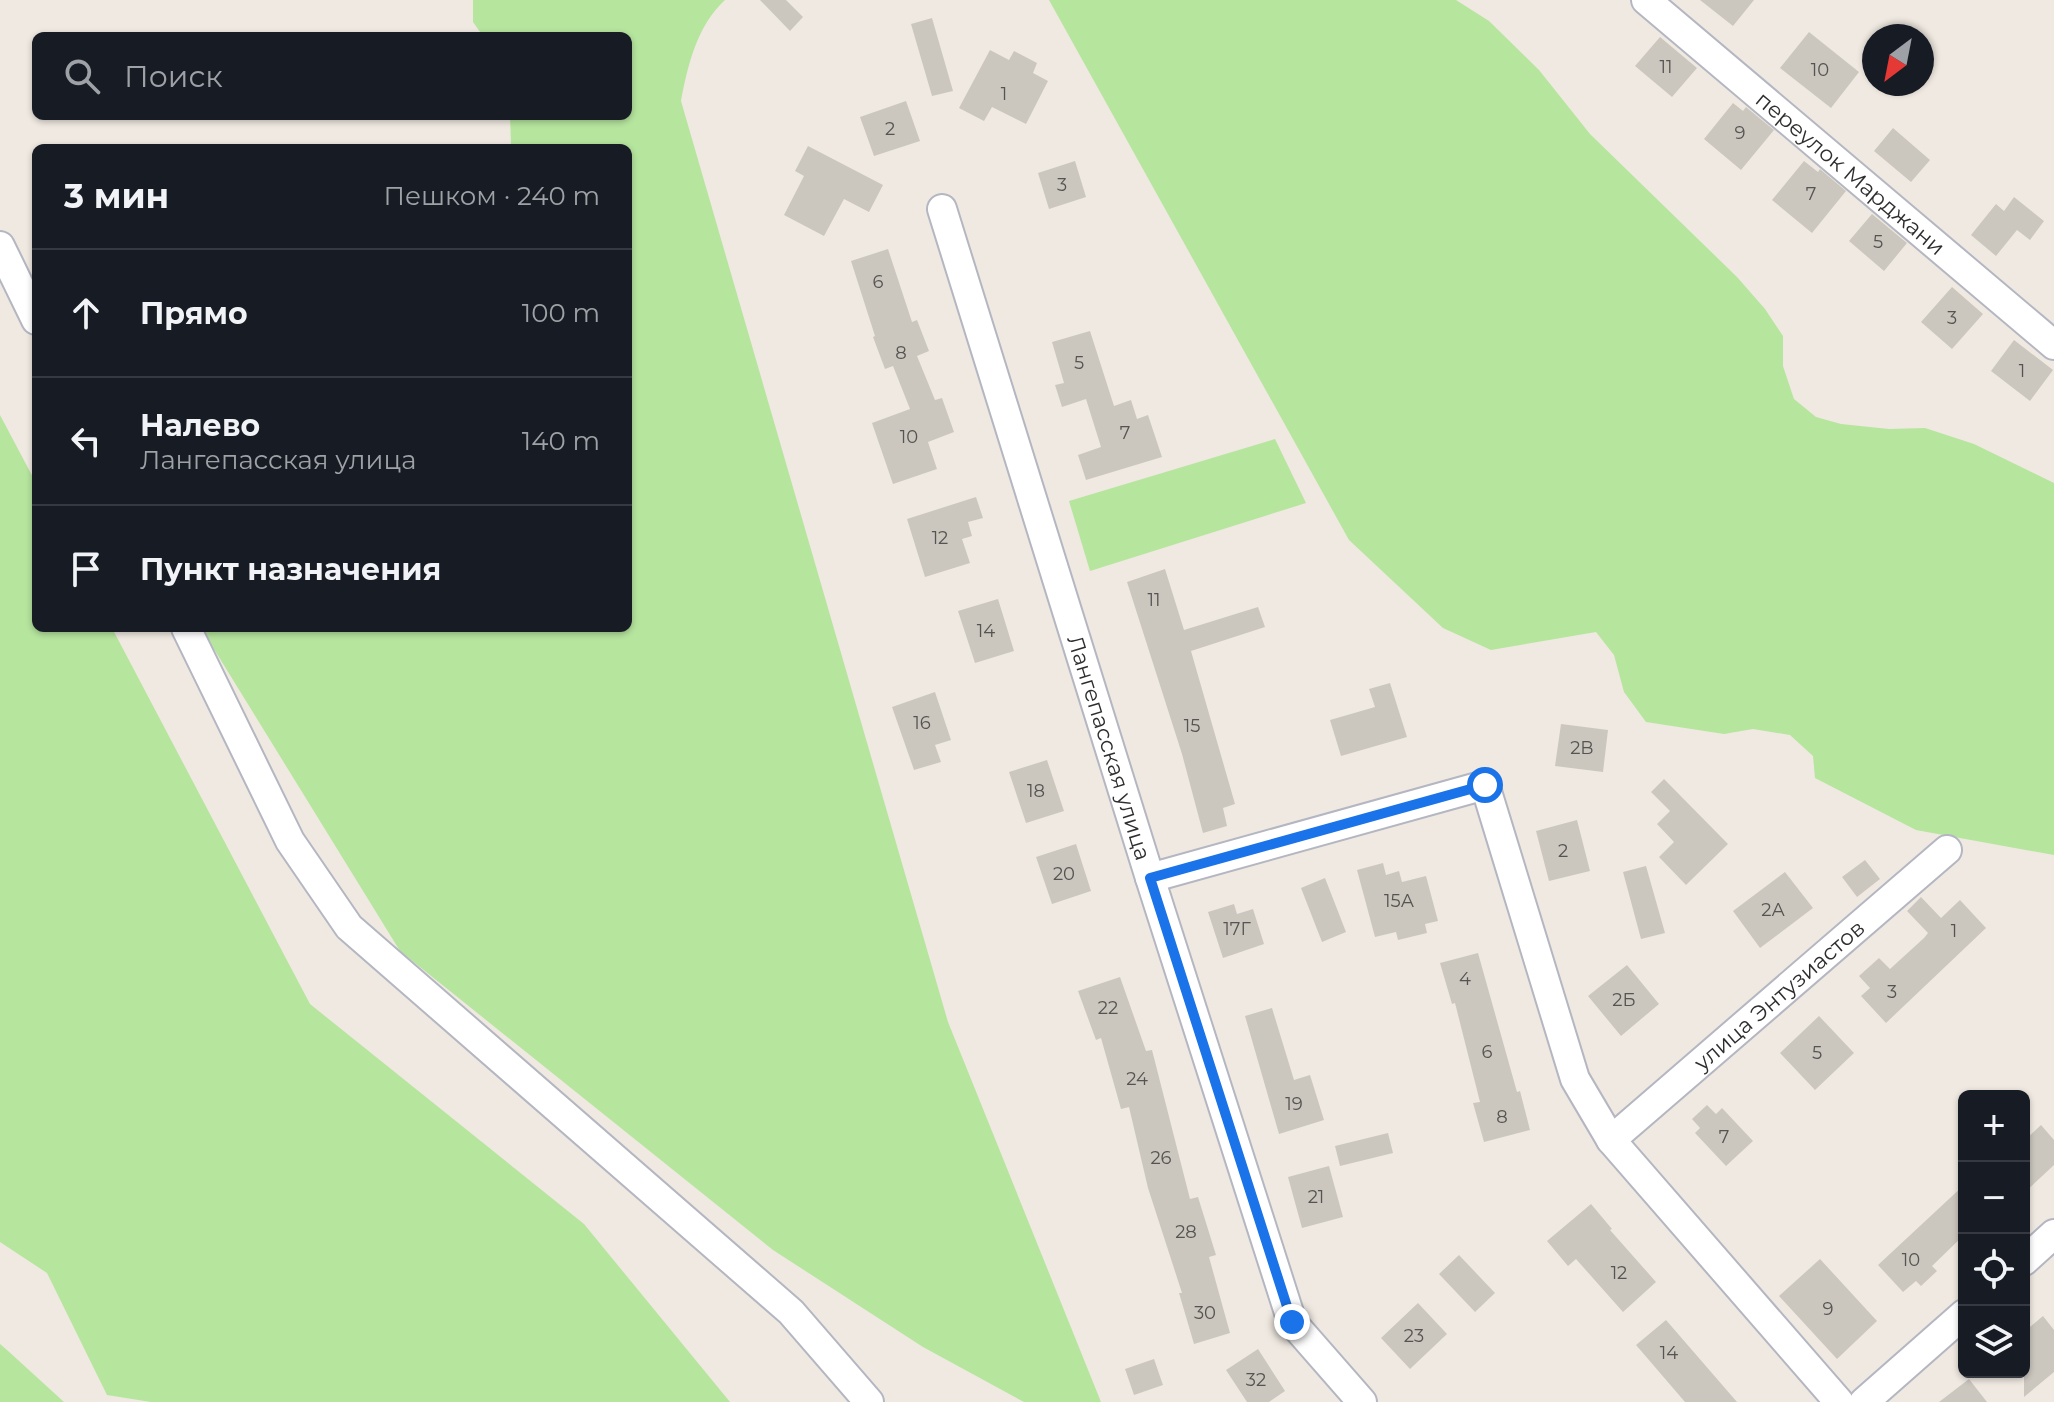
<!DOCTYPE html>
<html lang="ru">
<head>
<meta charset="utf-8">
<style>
  body { margin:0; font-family:Montserrat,sans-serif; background:#20242c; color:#f1f3f6 }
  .controls { position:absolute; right:24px; bottom:24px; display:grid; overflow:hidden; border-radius:12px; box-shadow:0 2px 6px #0004 }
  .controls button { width:72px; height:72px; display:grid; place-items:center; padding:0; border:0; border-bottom:2px solid #363941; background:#171b24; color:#f1f3f6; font:40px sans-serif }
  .compass { position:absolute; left:1862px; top:24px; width:72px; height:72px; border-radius:50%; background:#171b24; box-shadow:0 2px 6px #0004; rotate:212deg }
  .stop { position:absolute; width:24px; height:24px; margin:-18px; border:6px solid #1a73e8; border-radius:50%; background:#fff }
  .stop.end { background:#1a73e8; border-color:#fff; box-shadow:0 2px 8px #0008 }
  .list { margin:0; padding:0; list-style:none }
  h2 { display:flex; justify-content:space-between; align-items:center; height:104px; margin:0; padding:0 32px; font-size:34px }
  h2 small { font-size:26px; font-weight:400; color:#9ea1a6 }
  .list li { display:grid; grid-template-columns:52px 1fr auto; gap:24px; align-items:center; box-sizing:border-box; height:128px; padding:0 32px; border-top:2px solid #363941 }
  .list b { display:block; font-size:30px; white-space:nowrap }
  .list p { margin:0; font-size:26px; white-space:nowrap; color:#9ea1a6 }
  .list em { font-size:26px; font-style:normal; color:#9ea1a6 }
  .icon { flex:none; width:44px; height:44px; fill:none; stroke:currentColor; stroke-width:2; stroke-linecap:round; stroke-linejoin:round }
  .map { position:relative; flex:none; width:2054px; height:1402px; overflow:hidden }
  .search { position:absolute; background:#171b24; box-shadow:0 2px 6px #0004; left:32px; top:32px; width:600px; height:88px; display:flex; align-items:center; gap:20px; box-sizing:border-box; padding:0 28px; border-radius:12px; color:#9ea1a6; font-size:30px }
  .panel { position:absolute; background:#171b24; box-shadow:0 2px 6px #0004; left:32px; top:144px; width:600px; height:488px; border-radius:12px }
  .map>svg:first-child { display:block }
  .green { fill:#b6e59e }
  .building { fill:#cbc7bf }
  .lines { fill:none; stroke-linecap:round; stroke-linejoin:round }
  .minor-casing { stroke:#b4b7c1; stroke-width:32 }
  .minor { stroke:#fff; stroke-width:28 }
  .route { stroke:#1a73e8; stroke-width:10 }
  .labels { text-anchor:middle; stroke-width:7; stroke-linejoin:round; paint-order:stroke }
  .number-label { font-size:18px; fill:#555452 }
  .street-label { font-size:22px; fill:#2e2e2e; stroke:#fff }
</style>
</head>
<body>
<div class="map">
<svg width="2054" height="1402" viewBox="0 0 2054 1402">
  <rect width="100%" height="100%" fill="#efe9e1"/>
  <path class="green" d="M 473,0 L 725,0 C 697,26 688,64 681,101 L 948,1022 L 1101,1402 L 1024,1402 L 923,1347 L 773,1250 L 400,951 L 201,628 L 628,628 L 628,148 L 508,148 L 511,144 L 510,116 L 628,116 L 628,36 L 483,36 L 473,22 Z
    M 1049,0 L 1456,0 L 1489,21 L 1539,70 L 1590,134 L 1737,277 L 1765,309 L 1783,336 L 1783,366 L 1794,399 L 1816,417 L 1841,424 L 1889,429 L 1925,428 L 1974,444 L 2054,483 L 2054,855 L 1916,830 L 1815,778 L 1813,756 L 1790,735 L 1753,729 L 1724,734 L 1646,722 L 1624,692 L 1614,655 L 1596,632 L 1491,650 L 1443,628 L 1349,540 Z
    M 0,415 L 36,483 L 36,628 L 112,628 L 310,1004 L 584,1224 L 730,1402 L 151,1402 L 107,1395 L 47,1273 L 0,1242 Z
    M 1275,439 L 1306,503 L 1090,571 L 1069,501 Z
    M 0,1344 L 7,1350 L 64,1402 L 0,1402 Z"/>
  <path class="building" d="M 760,0 L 786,0 L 803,17 L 790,31 Z
    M 1700,0 L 1754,0 L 1733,26 Z
    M 932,18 L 953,91 L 932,96 L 911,24 Z
    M 1809,32 L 1859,72 L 1831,108 L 1780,68 Z
    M 1660,37 L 1697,68 L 1672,97 L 1635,66 Z
    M 990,50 L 1009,60 L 1014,51 L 1037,63 L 1033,73 L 1048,81 L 1026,124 L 992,107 L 984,121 L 959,108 Z
    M 906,101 L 920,141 L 874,156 L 860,117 Z
    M 1733,103 L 1743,111 L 1746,107 L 1774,130 L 1741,170 L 1704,139 Z
    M 1893,128 L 1930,160 L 1911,182 L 1874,151 Z
    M 808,146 L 883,185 L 869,212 L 844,199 L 824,236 L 784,215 L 804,176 L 795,171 Z
    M 1075,161 L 1086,197 L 1049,209 L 1038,173 Z
    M 1804,161 L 1818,172 L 1820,169 L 1846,191 L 1812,233 L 1772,200 Z
    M 2014,197 L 2044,221 L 2030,240 L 2017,230 L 1996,256 L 1971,235 L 1996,204 L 2004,211 Z
    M 1872,214 L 1907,243 L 1884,271 L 1849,241 Z
    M 888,249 L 912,322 L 917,320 L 929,351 L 917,356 L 935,400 L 942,398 L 954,432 L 928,442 L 937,469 L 893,484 L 872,423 L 910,409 L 893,366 L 885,369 L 873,337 L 875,336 L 851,261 Z
    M 1952,287 L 1983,314 L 1952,349 L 1921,322 Z
    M 1090,331 L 1114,406 L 1131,400 L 1137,419 L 1148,415 L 1162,457 L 1086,480 L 1078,455 L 1101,447 L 1086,399 L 1062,407 L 1055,385 L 1064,383 L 1052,342 Z
    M 2014,340 L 2053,370 L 2030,401 L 1991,371 Z
    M 976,497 L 983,518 L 968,522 L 972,536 L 962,539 L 970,563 L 925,577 L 907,519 Z
    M 1165,569 L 1184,630 L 1258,607 L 1265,627 L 1191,651 L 1235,804 L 1223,808 L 1227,826 L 1203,833 L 1182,754 L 1127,582 Z
    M 998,599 L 1014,651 L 975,663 L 958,611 Z
    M 1390,683 L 1407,737 L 1341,756 L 1330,720 L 1375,707 L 1369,689 Z
    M 935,692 L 951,740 L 935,745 L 941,762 L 914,770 L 892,707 Z
    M 1561,724 L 1608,730 L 1603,772 L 1555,766 Z
    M 1047,760 L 1064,811 L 1026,823 L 1009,772 Z
    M 1664,779 L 1728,844 L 1686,885 L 1659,857 L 1674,842 L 1657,824 L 1670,811 L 1651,792 Z
    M 1577,820 L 1590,871 L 1549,881 L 1536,831 Z
    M 1076,844 L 1091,891 L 1052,904 L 1036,857 Z
    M 1865,860 L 1880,879 L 1857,897 L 1842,877 Z
    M 1383,863 L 1386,875 L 1399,871 L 1402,882 L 1426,876 L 1438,921 L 1425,924 L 1427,933 L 1398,940 L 1396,932 L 1375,937 L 1357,870 Z
    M 1646,866 L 1665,933 L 1641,939 L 1623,872 Z
    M 1785,872 L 1813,908 L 1760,948 L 1733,911 Z
    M 1325,878 L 1346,932 L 1322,942 L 1301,888 Z
    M 1921,897 L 1941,918 L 1960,900 L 1986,928 L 1886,1023 L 1861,996 L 1870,988 L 1859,976 L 1879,958 L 1890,969 L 1924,938 L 1928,933 L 1907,911 Z
    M 1234,904 L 1237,914 L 1253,909 L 1264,944 L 1223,958 L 1208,912 Z
    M 1478,953 L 1517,1092 L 1520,1091 L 1530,1130 L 1484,1142 L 1473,1103 L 1480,1102 L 1455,1003 L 1452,1004 L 1440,963 Z
    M 1627,965 L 1659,1004 L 1621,1036 L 1588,996 Z
    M 1120,977 L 1146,1051 L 1152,1050 L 1190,1199 L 1198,1197 L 1216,1255 L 1209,1257 L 1230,1333 L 1194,1344 L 1179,1293 L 1182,1293 L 1148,1188 L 1129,1107 L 1121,1109 L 1101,1038 L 1096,1040 L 1078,991 Z
    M 1272,1008 L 1294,1080 L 1310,1075 L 1324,1120 L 1279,1134 L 1245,1016 Z
    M 1819,1016 L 1854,1053 L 1815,1090 L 1780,1053 Z
    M 1707,1105 L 1716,1114 L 1722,1108 L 1753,1141 L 1726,1166 L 1695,1133 L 1700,1128 L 1692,1119 Z
    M 2041,1125 L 2054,1140 L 2054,1165 L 2024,1193 L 2024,1141 Z
    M 1388,1133 L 1393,1153 L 1340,1166 L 1335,1146 Z
    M 1329,1166 L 1343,1217 L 1302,1228 L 1288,1177 Z
    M 1964,1185 L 1964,1235 L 1932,1266 L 1937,1271 L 1921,1286 L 1916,1281 L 1903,1292 L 1878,1265 Z
    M 1591,1204 L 1612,1229 L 1610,1230 L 1656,1282 L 1623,1312 L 1576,1259 L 1568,1266 L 1547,1241 Z
    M 1459,1255 L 1495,1293 L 1475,1312 L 1439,1274 Z
    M 1820,1259 L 1877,1321 L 1837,1359 L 1779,1296 Z
    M 1418,1303 L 1447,1334 L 1410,1369 L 1381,1338 Z
    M 2043,1316 L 2054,1330 L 2054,1372 L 2024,1397 L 2024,1332 Z
    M 1666,1320 L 1737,1402 L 1685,1402 L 1636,1345 Z
    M 1258,1349 L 1285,1391 L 1269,1402 L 1247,1402 L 1226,1370 Z
    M 1154,1359 L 1163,1385 L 1134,1395 L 1125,1369 Z
    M 1969,1379 L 1987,1402 L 1939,1402 Z"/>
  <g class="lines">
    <g class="minor-casing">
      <g id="minor">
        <path id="s1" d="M 1646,0 L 2054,345"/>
        <path id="s2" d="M 942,209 L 1150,878 L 1292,1322 L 1362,1402"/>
        <path d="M 0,246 L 36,320"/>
        <path d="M 186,628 L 290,841 L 349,927 L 791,1312 L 869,1402"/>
        <path d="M 1150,878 L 1485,785 L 1575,1079 L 1611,1140 L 1839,1402"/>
        <path id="s3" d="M 1611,1140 L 1947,850"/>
        <path d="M 2024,1261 L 2054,1234"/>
        <path d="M 1864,1402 L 1964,1314"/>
      </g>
    </g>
    <use href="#minor" class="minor"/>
  </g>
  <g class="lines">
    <path class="route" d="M 1292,1322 L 1150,878 L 1485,785"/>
  </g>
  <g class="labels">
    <g class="number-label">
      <text x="1666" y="73">11</text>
      <text x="1820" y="76">10</text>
      <text x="1004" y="100">1</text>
      <text x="890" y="135">2</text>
      <text x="1740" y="139">9</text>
      <text x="1062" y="191">3</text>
      <text x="1811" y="200">7</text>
      <text x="1878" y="248">5</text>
      <text x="878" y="288">6</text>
      <text x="1952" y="324">3</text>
      <text x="901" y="359">8</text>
      <text x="1079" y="369">5</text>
      <text x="2022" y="377">1</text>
      <text x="1125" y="439">7</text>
      <text x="909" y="443">10</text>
      <text x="940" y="544">12</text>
      <text x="1154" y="606">11</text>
      <text x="986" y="637">14</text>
      <text x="922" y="729">16</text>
      <text x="1192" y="732">15</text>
      <text x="1582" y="754">2В</text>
      <text x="1036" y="797">18</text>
      <text x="1563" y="857">2</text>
      <text x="1064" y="880">20</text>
      <text x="1399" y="907">15А</text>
      <text x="1773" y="916">2А</text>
      <text x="1237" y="935">17Г</text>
      <text x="1954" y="937">1</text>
      <text x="1465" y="985">4</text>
      <text x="1892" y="998">3</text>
      <text x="1624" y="1006">2Б</text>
      <text x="1108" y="1014">22</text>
      <text x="1487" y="1058">6</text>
      <text x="1817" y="1059">5</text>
      <text x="1137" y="1085">24</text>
      <text x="1294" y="1110">19</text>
      <text x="1502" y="1123">8</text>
      <text x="1724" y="1143">7</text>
      <text x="1161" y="1164">26</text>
      <text x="1316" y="1203">21</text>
      <text x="1186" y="1238">28</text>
      <text x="1911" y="1266">10</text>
      <text x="1619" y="1279">12</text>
      <text x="1828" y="1315">9</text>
      <text x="1205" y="1319">30</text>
      <text x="1414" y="1342">23</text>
      <text x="1669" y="1359">14</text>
      <text x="1256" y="1386">32</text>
    </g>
    <g class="street-label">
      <text dy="8" stroke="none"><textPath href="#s1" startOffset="268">переулок Марджани</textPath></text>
      <text dy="8" stroke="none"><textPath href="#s2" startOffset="564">Лангепасская улица</textPath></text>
      <text dy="8" stroke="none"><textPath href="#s3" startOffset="222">улица Энтузиастов</textPath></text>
    </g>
  </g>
</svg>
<div class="controls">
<button>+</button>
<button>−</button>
<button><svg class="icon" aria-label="locate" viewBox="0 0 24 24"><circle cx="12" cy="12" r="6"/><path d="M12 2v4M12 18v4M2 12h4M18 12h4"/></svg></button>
<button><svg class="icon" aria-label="layers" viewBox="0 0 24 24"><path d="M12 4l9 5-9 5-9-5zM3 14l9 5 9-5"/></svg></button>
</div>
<svg class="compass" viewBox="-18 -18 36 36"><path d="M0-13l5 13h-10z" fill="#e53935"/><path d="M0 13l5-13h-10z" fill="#9ea1a6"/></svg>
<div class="stop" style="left:1485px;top:785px"></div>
<div class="stop end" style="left:1292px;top:1322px"></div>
<div class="search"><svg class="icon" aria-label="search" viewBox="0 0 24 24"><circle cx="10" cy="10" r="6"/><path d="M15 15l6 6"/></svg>Поиск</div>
<section class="panel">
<h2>3 мин<small>Пешком · 240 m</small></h2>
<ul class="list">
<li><svg class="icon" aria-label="ahead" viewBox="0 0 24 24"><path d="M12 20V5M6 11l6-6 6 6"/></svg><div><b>Прямо</b></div><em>100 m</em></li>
<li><svg class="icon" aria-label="left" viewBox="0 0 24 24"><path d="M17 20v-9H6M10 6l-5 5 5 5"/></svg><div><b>Налево</b><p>Лангепасская улица</p></div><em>140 m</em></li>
<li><svg class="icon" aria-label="arrive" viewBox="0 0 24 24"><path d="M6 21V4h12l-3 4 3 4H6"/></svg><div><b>Пункт назначения</b></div></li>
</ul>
</section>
</div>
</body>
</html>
